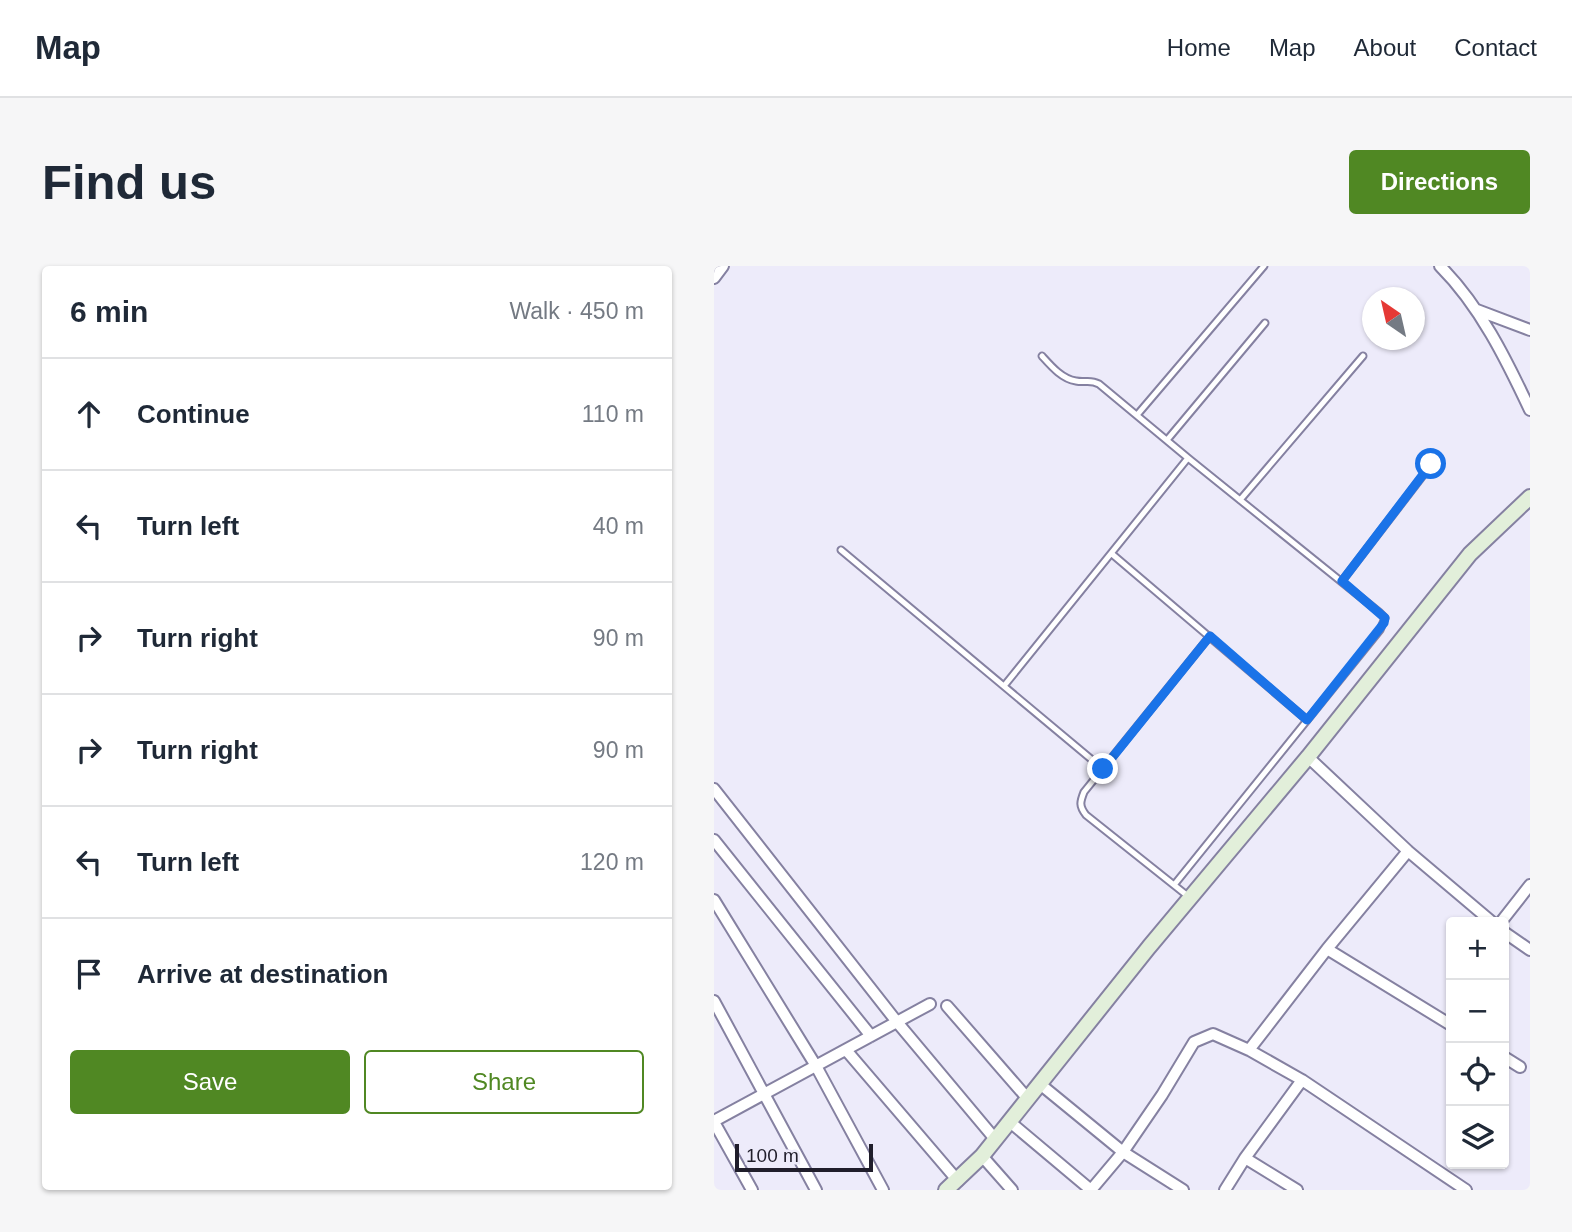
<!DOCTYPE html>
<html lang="en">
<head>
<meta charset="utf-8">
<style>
  body { margin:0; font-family:Arial,sans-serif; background:#f6f6f7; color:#1f2937 }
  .controls { position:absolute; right:21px; bottom:21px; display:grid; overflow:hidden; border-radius:7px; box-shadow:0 2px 5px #0004 }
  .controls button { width:63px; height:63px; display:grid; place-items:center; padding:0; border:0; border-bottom:2px solid #e0e1e3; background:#fff; color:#1f2937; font:35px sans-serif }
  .compass { position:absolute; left:648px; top:21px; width:63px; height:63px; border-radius:50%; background:#fff; box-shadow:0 2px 5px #0004; rotate:326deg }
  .scale { position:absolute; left:21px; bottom:18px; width:138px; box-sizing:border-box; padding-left:7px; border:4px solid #201e2b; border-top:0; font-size:19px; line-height:24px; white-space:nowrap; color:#201e2b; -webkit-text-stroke:5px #edebfa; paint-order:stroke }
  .stop { position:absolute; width:21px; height:21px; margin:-16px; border:5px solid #1a73e8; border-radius:50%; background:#fff }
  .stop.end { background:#1a73e8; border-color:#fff; box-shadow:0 2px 7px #0008 }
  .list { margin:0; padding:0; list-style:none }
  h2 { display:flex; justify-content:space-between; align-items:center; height:91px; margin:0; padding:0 28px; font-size:30px }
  h2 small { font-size:23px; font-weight:400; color:#747a83 }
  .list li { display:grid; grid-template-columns:46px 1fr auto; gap:21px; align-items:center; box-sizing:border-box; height:112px; padding:0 28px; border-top:2px solid #e0e1e3 }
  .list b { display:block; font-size:26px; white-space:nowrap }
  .list em { font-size:23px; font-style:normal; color:#747a83 }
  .actions { display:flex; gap:14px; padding:21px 28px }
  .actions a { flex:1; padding:16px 0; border:2px solid #508823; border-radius:7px; text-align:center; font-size:24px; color:#508823 }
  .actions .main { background:#508823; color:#fff }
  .icon { flex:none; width:38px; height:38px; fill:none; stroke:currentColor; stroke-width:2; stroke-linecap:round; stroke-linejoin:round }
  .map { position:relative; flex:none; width:816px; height:924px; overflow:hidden; border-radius:7px }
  header { display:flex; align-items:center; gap:42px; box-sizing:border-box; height:98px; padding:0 35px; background:#fff; border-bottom:2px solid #e0e1e3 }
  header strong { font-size:33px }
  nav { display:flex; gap:38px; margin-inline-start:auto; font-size:24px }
  .intro { display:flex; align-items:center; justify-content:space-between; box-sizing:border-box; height:168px; padding:0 42px }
  h1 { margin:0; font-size:49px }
  .button { padding:18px 32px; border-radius:7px; background:#508823; color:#fff; font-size:24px; font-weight:700 }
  main { display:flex; gap:42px; padding:0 42px }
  aside { flex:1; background:#fff; border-radius:7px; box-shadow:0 2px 5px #0004 }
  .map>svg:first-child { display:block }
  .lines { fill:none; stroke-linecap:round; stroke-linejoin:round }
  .lane-casing { stroke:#8581a1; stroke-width:9 }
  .street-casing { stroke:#8581a1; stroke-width:14 }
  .secondary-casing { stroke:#8581a1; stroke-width:18 }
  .lane { stroke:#fff; stroke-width:5 }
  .street { stroke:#fff; stroke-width:10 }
  .secondary { stroke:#e2efda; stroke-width:14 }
  .route { stroke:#1a73e8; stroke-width:9 }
</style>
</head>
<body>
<header>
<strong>Map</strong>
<nav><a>Home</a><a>Map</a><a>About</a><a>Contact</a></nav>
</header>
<div class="intro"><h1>Find us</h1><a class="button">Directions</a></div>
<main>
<aside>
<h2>6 min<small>Walk · 450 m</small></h2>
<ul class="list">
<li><svg class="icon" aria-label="ahead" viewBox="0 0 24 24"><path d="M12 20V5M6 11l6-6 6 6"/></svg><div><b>Continue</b></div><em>110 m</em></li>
<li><svg class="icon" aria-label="left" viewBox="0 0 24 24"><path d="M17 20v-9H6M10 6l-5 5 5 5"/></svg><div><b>Turn left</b></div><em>40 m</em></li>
<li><svg class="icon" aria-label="right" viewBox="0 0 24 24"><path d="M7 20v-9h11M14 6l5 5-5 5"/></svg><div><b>Turn right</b></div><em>90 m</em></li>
<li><svg class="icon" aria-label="right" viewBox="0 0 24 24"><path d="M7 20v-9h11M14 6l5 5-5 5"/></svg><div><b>Turn right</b></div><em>90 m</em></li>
<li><svg class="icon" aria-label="left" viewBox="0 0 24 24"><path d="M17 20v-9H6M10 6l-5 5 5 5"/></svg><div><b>Turn left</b></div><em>120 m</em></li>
<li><svg class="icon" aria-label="arrive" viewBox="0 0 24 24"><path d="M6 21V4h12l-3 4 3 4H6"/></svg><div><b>Arrive at destination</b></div></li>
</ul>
<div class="actions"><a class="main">Save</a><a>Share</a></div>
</aside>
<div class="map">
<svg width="816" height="924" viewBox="0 0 816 924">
  <rect width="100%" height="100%" fill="#edebfa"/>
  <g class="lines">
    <g class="lane-casing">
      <path id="lane" d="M 328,90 C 337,100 348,113 362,115 C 371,117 376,113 385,118 L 474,192
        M 423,149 L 550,0
        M 453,174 L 551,57
        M 526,234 L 649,90
        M 127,284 L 389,503
        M 398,288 L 593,454
        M 628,315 L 717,199
        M 290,420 L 474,192 L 665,346 L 671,352 L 666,364 L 460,619
        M 475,631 L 372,549 C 365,540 366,536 370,526 L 496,370"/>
    </g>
    <g class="street-casing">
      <path id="street" d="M 726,0 C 766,40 792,93 816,144
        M 0,12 L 9,0
        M 763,44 L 816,64
        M 594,491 L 694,585 L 778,656
        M 0,523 L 183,756 L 281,873
        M 0,574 L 157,770
        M 694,585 L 613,683 L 535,784 L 588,814 L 752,924
        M 0,634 L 102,800 L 169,924
        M 787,656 L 816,619
        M 790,666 L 816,684
        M 613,683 L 737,759
        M 0,735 L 102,924
        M 233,740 L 314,833
        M 132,784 L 244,915
        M 790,791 L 806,801
        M 326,818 L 409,886 L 469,924
        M 0,855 L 216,738
        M 0,856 L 38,924
        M 296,856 L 377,924 L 409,886 L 448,829 L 480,776 L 499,768 L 535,784
        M 268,890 L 298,924
        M 531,892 L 583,924
        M 511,924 L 531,892 L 588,814"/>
    </g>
    <g class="secondary-casing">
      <path id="secondary" d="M 232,924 L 268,890 L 435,681 L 594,491 L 756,288 L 816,231"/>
    </g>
    <use href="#lane" class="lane"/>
    <use href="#street" class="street"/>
    <use href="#secondary" class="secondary"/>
  </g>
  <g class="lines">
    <path class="route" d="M 389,503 L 496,370 L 593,454 L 670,357 L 671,352 L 628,315 L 717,198"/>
  </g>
</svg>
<div class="controls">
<button>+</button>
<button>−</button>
<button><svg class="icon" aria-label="locate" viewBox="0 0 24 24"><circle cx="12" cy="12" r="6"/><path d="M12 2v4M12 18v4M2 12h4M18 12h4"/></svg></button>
<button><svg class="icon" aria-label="layers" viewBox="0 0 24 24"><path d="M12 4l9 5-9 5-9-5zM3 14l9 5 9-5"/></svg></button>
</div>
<svg class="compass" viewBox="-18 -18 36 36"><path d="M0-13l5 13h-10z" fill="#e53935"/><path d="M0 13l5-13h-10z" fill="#747a83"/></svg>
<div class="scale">100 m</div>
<div class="stop" style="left:717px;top:198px"></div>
<div class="stop end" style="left:389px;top:503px"></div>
</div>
</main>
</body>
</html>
